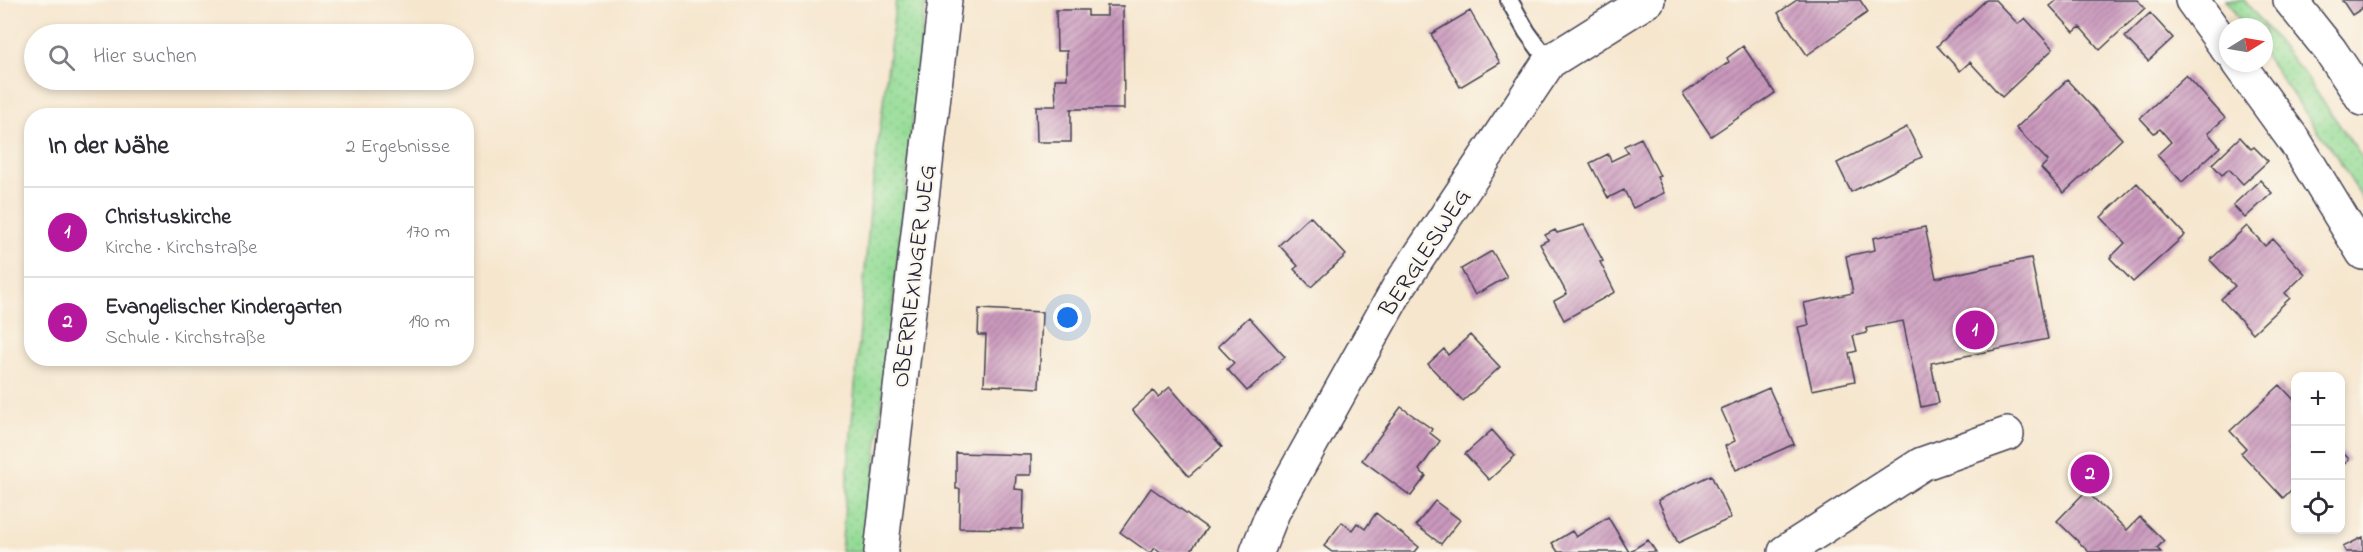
<!DOCTYPE html>
<html lang="de">
<head>
<meta charset="utf-8">
<style>
  body { margin:0; font-family:"Indie Flower",sans-serif; background:#f2f2f3; color:#2b2b33 }
  .controls { position:absolute; right:18px; bottom:18px; display:grid; overflow:hidden; border-radius:12px; box-shadow:0 3px 9px #0003 }
  .controls button { width:54px; height:54px; display:grid; place-items:center; padding:0; border:0; border-bottom:2px solid #e1e1e2; background:#fff; color:#2b2b33; font:30px sans-serif }
  .compass { position:absolute; left:2219px; top:18px; width:54px; height:54px; border-radius:50%; background:#fff; box-shadow:0 3px 9px #0003; rotate:79deg }
  .you { position:absolute; left:1068px; top:318px; width:21px; height:21px; margin:-15px; border:4px solid #fff; border-radius:50%; background:#1a73e8; box-shadow:0 0 0 9px #1a73e833 }
  .badge { display:grid; place-items:center; width:39px; height:39px; border-radius:50%; background:#b5179e; color:#fff; font-size:20px; font-weight:700 }
  .pin { position:absolute; translate:-50% -50%; border:3px solid #fff; box-shadow:0 2px 6px #0006 }
  .list { margin:0; padding:0; list-style:none }
  h2 { display:flex; justify-content:space-between; align-items:center; height:78px; margin:0; padding:0 24px; font-size:26px }
  h2 small { font-size:20px; font-weight:400; color:#7c7c81 }
  .list li { display:grid; grid-template-columns:39px 1fr auto; gap:18px; align-items:center; box-sizing:border-box; height:90px; padding:0 24px; border-top:2px solid #e1e1e2 }
  .list b { display:block; font-size:22px; white-space:nowrap }
  .list p { margin:0; font-size:20px; white-space:nowrap; color:#7c7c81 }
  .list em { font-size:20px; font-style:normal; color:#7c7c81 }
  .icon { flex:none; width:33px; height:33px; fill:none; stroke:currentColor; stroke-width:2; stroke-linecap:round; stroke-linejoin:round }
  .map { position:relative; flex:none; width:2363px; height:552px; overflow:hidden }
  .search { position:absolute; background:#fff; box-shadow:0 3px 9px #0003; left:24px; top:24px; width:450px; height:66px; display:flex; align-items:center; gap:15px; box-sizing:border-box; padding:0 21px; border-radius:33px; color:#7c7c81; font-size:22px }
  .panel { position:absolute; background:#fff; box-shadow:0 3px 9px #0003; left:24px; top:108px; width:450px; height:258px; border-radius:24px }
  .map>svg:first-child { display:block }
  .grass { fill:url(#grass-dots); stroke:#5b7f68; stroke-width:1.5 }
  .building { fill:url(#building-hatch) }
  .lines { fill:none; stroke-linecap:round; stroke-linejoin:round }
  .service-casing { stroke:#423f51; stroke-width:20 }
  .minor-casing { stroke:#423f51; stroke-width:36 }
  .secondary-casing { stroke:#423f51; stroke-width:36 }
  .service { stroke:#fff; stroke-width:16 }
  .minor { stroke:#fff; stroke-width:33 }
  .secondary { stroke:#fff; stroke-width:33 }
  .labels { text-anchor:middle; stroke-width:5; stroke-linejoin:round; paint-order:stroke }
  .street-label { font-size:24px; fill:#22223b; stroke:#fbf7ec }
</style>
</head>
<body>
<div class="map">
<svg width="2363" height="552" viewBox="0 0 2363 552">
  <defs>
    <pattern id="grass-dots" width="8" height="8" patternUnits="userSpaceOnUse" patternTransform="scale(1.5)"><rect width="8" height="8" fill="#94dc96"/><path d="M2 2h.1M6 6h.1" fill="none" stroke="#7fbc82" stroke-width="1.8" stroke-linecap="round"/></pattern>
    <pattern id="building-hatch" width="6" height="6" patternUnits="userSpaceOnUse" patternTransform="scale(1.5)"><rect width="6" height="6" fill="#ca99bd"/><path d="M-1 1l2-2M0 6l6-6M5 7l2-2" fill="none" stroke="#a47c9b"/></pattern>
  </defs>
  <rect width="100%" height="100%" fill="#fbf7ec"/>
  <filter id="ink" filterUnits="userSpaceOnUse"><feTurbulence type="fractalNoise" baseFrequency=".0167" numOctaves="2"/><feDisplacementMap in="SourceGraphic" scale="12" xChannelSelector="R" yChannelSelector="G"/><feConvolveMatrix kernelMatrix="1 2 1 2 8 2 1 2 1" color-interpolation-filters="sRGB"/></filter>
  <filter id="wash" filterUnits="userSpaceOnUse"><feTurbulence type="fractalNoise" baseFrequency=".008" numOctaves="4" result="noise"/><feDisplacementMap in="SourceGraphic" scale="24" xChannelSelector="R" yChannelSelector="G"/><feGaussianBlur stdDeviation="1.35" result="paint"/><feColorMatrix in="noise" values="0 0 0 0 0 0 0 0 0 0 0 0 0 0 0 0 0 1.4 0 .05"/><feComposite in="paint" operator="in"/></filter>
  <g filter="url(#wash)">
    <rect width="100%" height="100%" fill="#f6e6ce"/>
    <path class="grass" d="M 896,0 L 926,0 L 866,552 L 841,552 L 871,199 Z
      M 2226,0 L 2244,0 L 2304,74 L 2363,159 L 2363,200 L 2338,159 L 2264,54 L 2264,27 L 2245,27 Z"/>
    <g id="blocks">
      <path class="building" d="M 1797,0 L 1860,0 L 1868,12 L 1807,55 L 1778,13 Z
        M 1986,0 L 1995,0 L 2018,24 L 2025,18 L 2053,49 L 2002,97 L 1970,62 L 1960,71 L 1937,46 Z
        M 2057,0 L 2137,0 L 2145,8 L 2100,50 L 2080,27 L 2074,32 L 2050,6 Z
        M 2342,0 L 2363,0 L 2363,8 L 2352,15 Z
        M 1107,6 L 1123,6 L 1124,109 L 1071,109 L 1071,142 L 1037,142 L 1036,106 L 1056,106 L 1055,79 L 1067,79 L 1067,51 L 1057,51 L 1056,10 L 1088,10 L 1088,16 L 1107,16 Z
        M 1470,11 L 1500,63 L 1460,87 L 1431,34 Z
        M 2150,13 L 2173,38 L 2148,61 L 2125,37 Z
        M 1743,46 L 1775,93 L 1711,136 L 1683,94 L 1729,62 L 1727,58 Z
        M 2186,75 L 2225,118 L 2208,133 L 2220,147 L 2182,182 L 2157,155 L 2171,142 L 2160,129 L 2154,133 L 2140,118 Z
        M 2067,80 L 2122,139 L 2064,193 L 2041,168 L 2048,161 L 2016,128 Z
        M 1907,127 L 1922,157 L 1851,192 L 1837,163 Z
        M 2240,137 L 2251,149 L 2254,147 L 2268,161 L 2243,184 L 2229,169 L 2222,175 L 2212,164 Z
        M 1641,138 L 1660,176 L 1657,177 L 1664,193 L 1633,208 L 1624,190 L 1608,198 L 1590,163 L 1608,154 L 1611,161 L 1628,153 L 1624,146 Z
        M 2260,180 L 2272,193 L 2245,218 L 2233,205 Z
        M 2137,183 L 2185,235 L 2133,282 L 2110,258 L 2125,243 L 2101,217 Z
        M 1310,216 L 1346,255 L 1311,287 L 1294,269 L 1298,266 L 1279,245 Z
        M 1584,225 L 1603,261 L 1600,262 L 1615,292 L 1564,320 L 1554,301 L 1567,294 L 1540,244 L 1548,240 L 1545,235 L 1555,230 L 1557,233 Z
        M 2247,226 L 2265,246 L 2273,239 L 2305,274 L 2285,293 L 2290,298 L 2253,333 L 2221,299 L 2235,286 L 2210,260 Z
        M 1925,227 L 1936,278 L 2031,258 L 2048,339 L 1931,363 L 1939,403 L 1921,407 L 1903,321 L 1866,328 L 1867,333 L 1853,336 L 1857,351 L 1849,353 L 1855,381 L 1812,390 L 1798,327 L 1809,325 L 1804,303 L 1853,293 L 1846,256 L 1875,250 L 1873,238 Z
        M 1492,251 L 1507,277 L 1475,295 L 1461,269 Z
        M 979,309 L 1042,312 L 1039,388 L 984,385 L 986,335 L 978,335 Z
        M 1249,317 L 1285,357 L 1247,391 L 1227,369 L 1234,363 L 1218,346 Z
        M 1470,335 L 1500,367 L 1463,401 L 1428,364 L 1444,349 L 1448,355 Z
        M 2280,385 L 2295,401 L 2295,486 L 2283,498 L 2241,453 L 2246,448 L 2230,431 Z
        M 1170,387 L 1222,447 L 1189,476 L 1132,410 L 1153,391 L 1158,397 Z
        M 1769,388 L 1794,444 L 1736,470 L 1725,446 L 1735,441 L 1721,409 Z
        M 1401,407 L 1432,429 L 1430,433 L 1440,441 L 1419,470 L 1426,476 L 1411,496 L 1362,460 Z
        M 1492,430 L 1515,456 L 1489,480 L 1465,454 Z
        M 2340,450 L 2349,459 L 2340,467 Z
        M 956,453 L 1031,455 L 1031,475 L 1016,475 L 1015,489 L 1024,490 L 1023,529 L 959,528 L 960,489 L 956,489 Z
        M 1711,475 L 1731,518 L 1678,543 L 1658,500 Z
        M 1151,488 L 1207,528 L 1190,552 L 1161,552 L 1155,548 L 1152,552 L 1148,552 L 1120,532 Z
        M 2086,491 L 2127,530 L 2140,517 L 2164,541 L 2157,548 L 2161,552 L 2089,552 L 2057,521 Z
        M 1435,501 L 1460,520 L 1441,544 L 1416,525 Z
        M 1376,513 L 1419,547 L 1415,552 L 1332,552 L 1324,546 L 1342,522 L 1352,530 L 1357,523 L 1365,529 Z
        M 1608,517 L 1629,552 L 1558,552 L 1552,543 L 1572,531 L 1576,537 Z
        M 2363,537 L 2363,552 L 2346,552 L 2343,547 Z
        M 1648,540 L 1656,552 L 1629,552 Z"/>
    </g>
  </g>
  <g filter="url(#ink)">
    <use href="#blocks" fill-opacity="0" stroke="#423f51" stroke-width="1.5"/>
    <g class="lines">
      <g class="service-casing">
        <path id="service" d="M 1509,0 L 1527,32 L 1549,62"/>
      </g>
      <g class="minor-casing">
        <path id="minor" d="M 2192,0 L 2228,50
          M 2238,63 L 2296,143 L 2363,253
          M 881,552 L 945,0
          M 1257,552 L 1273,512 L 1398,288 L 1549,62 L 1648,0
          M 1785,552 L 1922,464 L 2007,434"/>
      </g>
      <g class="secondary-casing">
        <path id="secondary" d="M 2290,0 L 2330,50 L 2363,99"/>
      </g>
      <use href="#service" class="service"/>
      <use href="#minor" class="minor"/>
      <use href="#secondary" class="secondary"/>
    </g>
  </g>
  <g class="labels">
    <g class="street-label">
      <text transform="translate(1424 252) rotate(-57)" y="8">BERGLESWEG</text>
      <text transform="translate(913 276) rotate(-83)" y="8">OBERRIEXINGER WEG</text>
    </g>
  </g>
</svg>
<div class="controls">
<button>+</button>
<button>−</button>
<button><svg class="icon" aria-label="locate" viewBox="0 0 24 24"><circle cx="12" cy="12" r="6"/><path d="M12 2v4M12 18v4M2 12h4M18 12h4"/></svg></button>
</div>
<svg class="compass" viewBox="-18 -18 36 36"><path d="M0-13l5 13h-10z" fill="#e53935"/><path d="M0 13l5-13h-10z" fill="#7c7c81"/></svg>
<div class="you"></div>
<div class="pin badge" style="left:1975px;top:330px">1</div>
<div class="pin badge" style="left:2090px;top:474px">2</div>
<div class="search"><svg class="icon" aria-label="search" viewBox="0 0 24 24"><circle cx="10" cy="10" r="6"/><path d="M15 15l6 6"/></svg>Hier suchen</div>
<section class="panel">
<h2>In der Nähe<small>2 Ergebnisse</small></h2>
<ul class="list">
<li><span class="badge">1</span><div><b>Christuskirche</b><p>Kirche · Kirchstraße</p></div><em>170 m</em></li>
<li><span class="badge">2</span><div><b>Evangelischer Kindergarten</b><p>Schule · Kirchstraße</p></div><em>190 m</em></li>
</ul>
</section>
</div>
</body>
</html>
